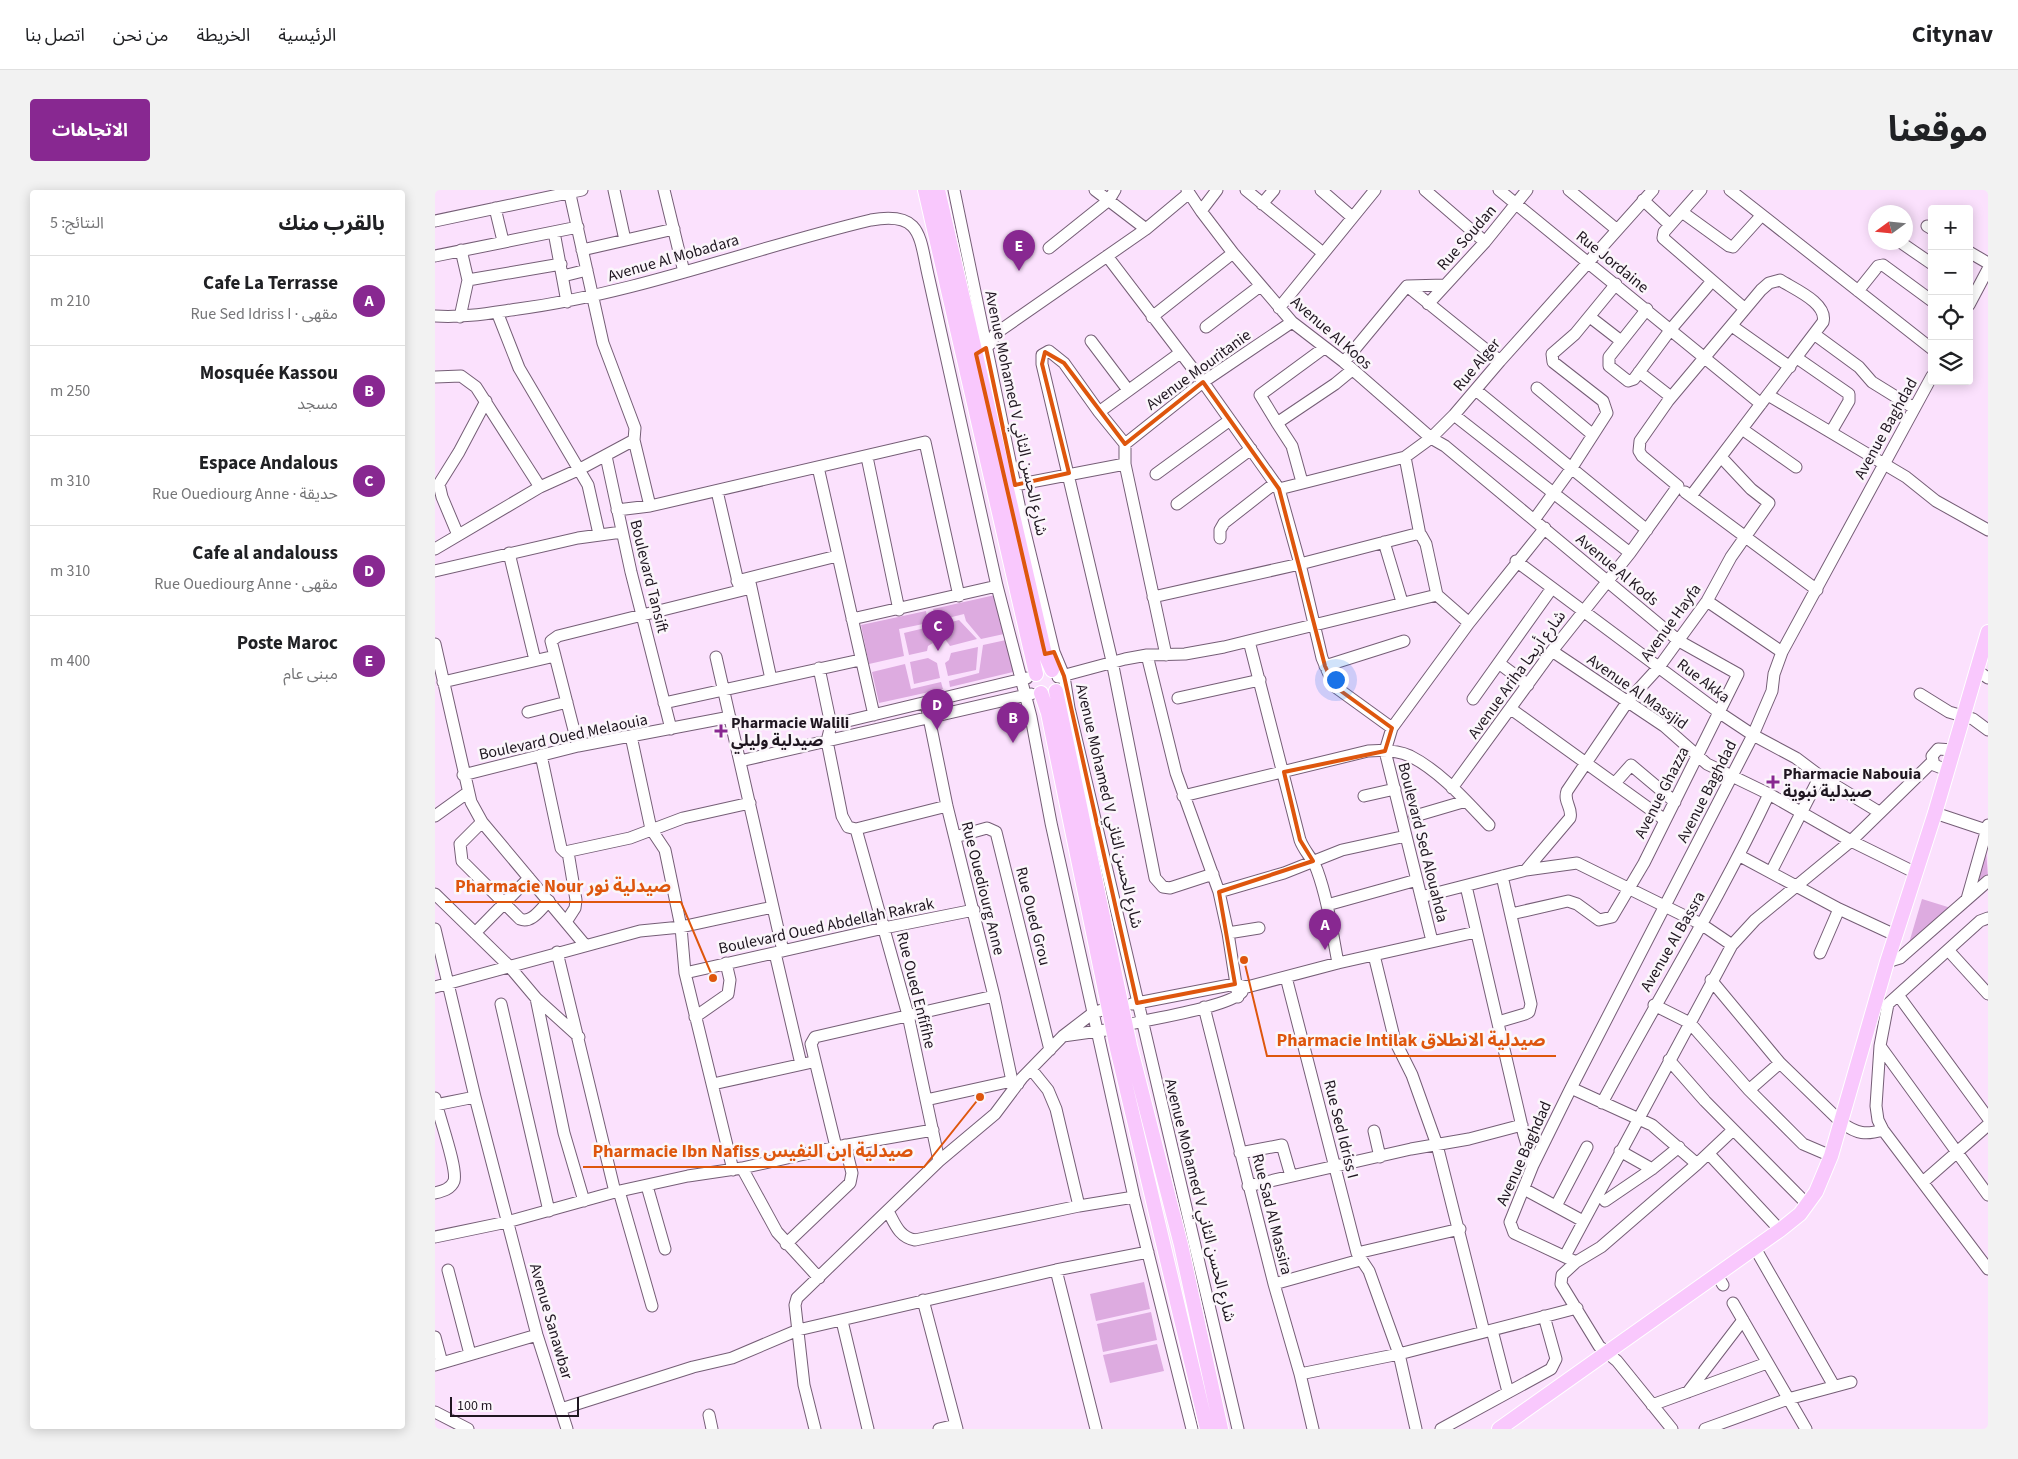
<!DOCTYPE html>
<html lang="ar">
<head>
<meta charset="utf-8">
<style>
  body { margin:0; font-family:"Source Sans 3","Noto Sans Arabic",sans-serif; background:#f2f2f2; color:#202124; direction:rtl }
  .controls { position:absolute; right:15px; top:15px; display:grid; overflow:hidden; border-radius:5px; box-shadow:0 2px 12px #0003 }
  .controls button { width:45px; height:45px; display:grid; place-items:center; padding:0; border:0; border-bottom:1px solid #e0e0e0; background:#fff; color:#202124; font:25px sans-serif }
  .compass { position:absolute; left:1433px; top:15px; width:45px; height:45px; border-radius:50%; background:#fff; box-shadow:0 2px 12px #0003; rotate:255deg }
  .scale { position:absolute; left:15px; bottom:12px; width:129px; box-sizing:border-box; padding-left:5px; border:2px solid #1f1620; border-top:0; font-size:14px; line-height:18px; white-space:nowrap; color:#1f1620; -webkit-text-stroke:4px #fbf6fb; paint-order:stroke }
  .you { position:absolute; left:900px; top:489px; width:18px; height:18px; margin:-12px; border:4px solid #fff; border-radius:50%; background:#1a73e8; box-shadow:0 0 0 8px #1a73e833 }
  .badge { display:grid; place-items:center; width:32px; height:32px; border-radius:50%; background:#882891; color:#fff; font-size:16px; font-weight:700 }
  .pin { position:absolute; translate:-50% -41px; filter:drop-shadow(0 1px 2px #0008) }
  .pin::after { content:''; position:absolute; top:26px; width:18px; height:15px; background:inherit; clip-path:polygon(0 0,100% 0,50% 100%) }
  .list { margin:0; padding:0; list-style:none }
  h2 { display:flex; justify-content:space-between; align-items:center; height:65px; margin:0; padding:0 20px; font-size:21px }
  h2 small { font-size:16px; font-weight:400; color:#757577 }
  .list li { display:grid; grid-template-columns:32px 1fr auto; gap:15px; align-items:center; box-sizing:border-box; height:90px; padding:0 20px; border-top:1px solid #e0e0e0 }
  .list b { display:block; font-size:19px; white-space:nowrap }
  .list p { margin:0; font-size:16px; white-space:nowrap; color:#757577 }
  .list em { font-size:16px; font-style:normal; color:#757577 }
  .icon { flex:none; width:28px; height:28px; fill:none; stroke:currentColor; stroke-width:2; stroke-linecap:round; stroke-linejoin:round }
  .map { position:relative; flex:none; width:1553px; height:1239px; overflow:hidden; direction:ltr; border-radius:5px }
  header { display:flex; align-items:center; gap:30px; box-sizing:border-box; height:70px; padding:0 25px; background:#fff; border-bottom:1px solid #e0e0e0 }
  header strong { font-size:24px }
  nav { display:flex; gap:28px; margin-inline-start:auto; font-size:18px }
  .intro { display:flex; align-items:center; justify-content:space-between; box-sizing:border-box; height:120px; padding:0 30px }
  h1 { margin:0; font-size:35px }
  .button { padding:12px 22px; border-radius:5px; background:#882891; color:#fff; font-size:18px; font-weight:700 }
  main { display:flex; gap:30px; padding:0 30px }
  aside { flex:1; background:#fff; border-radius:5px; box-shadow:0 2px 12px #0003 }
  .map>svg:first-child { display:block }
  .green { fill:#ddabe0 }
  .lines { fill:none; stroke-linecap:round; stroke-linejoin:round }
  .minor-casing { stroke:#755e76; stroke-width:13 }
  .major-casing { stroke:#fff; stroke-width:16 }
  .minor { stroke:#fff; stroke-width:11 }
  .major { stroke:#f9c8fd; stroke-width:14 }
  .marked { fill:none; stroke:#de560d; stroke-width:4; stroke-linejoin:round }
  .poi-dot { fill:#882891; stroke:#fbf6fb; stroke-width:2 }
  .labels { text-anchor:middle; stroke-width:5; stroke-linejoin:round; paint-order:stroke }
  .street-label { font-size:16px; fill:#1f1620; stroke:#fbf6fb }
  .poi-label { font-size:16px; font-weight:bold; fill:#1f1620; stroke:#fbf6fb; text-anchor:start }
  .leader { fill:none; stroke:#de560d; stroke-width:2 }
  .callout-dot { fill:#de560d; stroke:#fbf6fb; stroke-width:2 }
  .callout-label { font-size:18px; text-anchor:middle; font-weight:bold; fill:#de560d; stroke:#fbf6fb; stroke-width:5; stroke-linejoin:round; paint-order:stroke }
</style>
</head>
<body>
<header>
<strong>Citynav</strong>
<nav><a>الرئيسية</a><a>الخريطة</a><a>من نحن</a><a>اتصل بنا</a></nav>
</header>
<div class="intro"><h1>موقعنا</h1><a class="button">الاتجاهات</a></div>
<main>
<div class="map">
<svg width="1553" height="1239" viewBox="0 0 1553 1239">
  <rect width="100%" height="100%" fill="#fbe1fd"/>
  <path class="green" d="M 560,405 L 569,444 L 546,449 L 531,431 L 529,424 L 501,431 L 498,419 Z
    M 491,421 L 493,433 L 464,439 L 469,466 L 434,474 L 426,435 Z
    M 524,430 L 542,449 L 515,456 L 510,449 L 505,449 L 501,436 Z
    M 494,437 L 498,453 L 493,456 L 492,461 L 474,465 L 469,443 Z
    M 571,450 L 578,482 L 515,497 L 514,491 L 544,483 L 548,455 Z
    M 543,457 L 541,480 L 513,486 L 510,473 L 514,470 L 516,463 Z
    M 493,468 L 502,473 L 505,488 L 479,494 L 475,472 Z
    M 470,474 L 476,499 L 506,492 L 508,499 L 444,513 L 437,482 Z
    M 1551,659 L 1553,687 L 1540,697 Z
    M 1487,709 L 1516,718 L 1474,753 Z
    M 709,1092 L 715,1119 L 661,1131 L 655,1104 Z
    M 716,1122 L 722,1150 L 668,1162 L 662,1134 Z
    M 722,1154 L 729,1181 L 675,1193 L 668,1165 Z"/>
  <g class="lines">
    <g class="minor-casing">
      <path id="minor" d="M 134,0 L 168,153 L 200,238 L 199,250 L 215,316
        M 179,0 L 190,50
        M 229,0 L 249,82
        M 519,0 L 588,334 L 619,462 L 629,486 L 634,518 L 803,1239
        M 660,0 L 711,39
        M 752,0 L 766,21 L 798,63 L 857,132 L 909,172 L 996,248 L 1010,256 L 1244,451 L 1303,484 L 1209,673 L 1177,727 L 1164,730 L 1142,714 L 1133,711 L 1076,724
        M 811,0 L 888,63
        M 886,0 L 917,27
        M 990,0 L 1050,52
        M 1064,0 L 1326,214
        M 1134,0 L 1181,39
        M 1266,0 L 1229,42 L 1228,48 L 1310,119
        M 1295,0 L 1497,159
        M 1208,10 L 1235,35
        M 827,14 L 839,0
        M 60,18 L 68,51
        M 766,21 L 782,0
        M 1247,22 L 1294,56 L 1298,57 L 1326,26
        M 0,31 L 147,0
        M 1492,36 L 1497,39
        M 119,42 L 132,112
        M 1468,54 L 1497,74
        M 614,58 L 674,10 L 680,0
        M 147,60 L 239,39
        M 1534,62 L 1553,73
        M 0,66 L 143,37
        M 672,66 L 768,192 L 844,299 L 865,374 L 887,468 L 899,496 L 957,538 L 950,561 L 997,751
        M 128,86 L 152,80
        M 33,90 L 126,74
        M 972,96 L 1010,95
        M 1423,101 L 1443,76 L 1448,75 L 1497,111
        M 993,114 L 1050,52 L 1092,0
        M 1534,115 L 1553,79
        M 844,118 L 940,0
        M 1212,119 L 1174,167 L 1174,176 L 1193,191 L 1199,189 L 1236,139 L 1277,91
        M 62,122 L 84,178 L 153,295 L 164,344
        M 0,126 C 28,128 55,123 83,119 C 203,103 318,58 436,30 C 488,21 484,47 494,89 L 562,396 L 596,527 L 616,633 L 699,1007 L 757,1239
        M 25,127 L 33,90 L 26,60
        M 717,127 L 798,63
        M 1155,127 L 1186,151
        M 1297,136 L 1355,177
        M 771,137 L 825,96
        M 1379,144 L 1424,177 L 1437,192 L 1479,218
        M 656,151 L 693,200
        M 889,158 L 825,205 L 842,233 L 900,194 L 917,180
        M 548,160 L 556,153 L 560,144 L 711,39 L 754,3
        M 1362,168 L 1414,204 L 1414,211 L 1396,242
        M 909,172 L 972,96 L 1065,171
        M 1204,182 L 1236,207
        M 0,187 L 26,186 L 41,197 L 105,297
        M 1102,198 L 1158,245
        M 1042,201 L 1212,340
        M 1333,205 L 1471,287 L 1501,311 L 1553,340
        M 664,222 L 745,163
        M 1019,225 L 1195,363
        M 842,233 L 857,256 L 867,292
        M 1307,239 L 1361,277
        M 690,254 L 768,192 L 857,132
        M 171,266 L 196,382 L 236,539
        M 432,267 L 464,420
        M 970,267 L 985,345
        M 383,277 L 439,525
        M 721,284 L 795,230
        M 580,295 L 690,274
        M 844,299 L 970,267 L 996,248 L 1019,225 L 1065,171 L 1218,0
        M 282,301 L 304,396
        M 1250,302 L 1382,400
        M 742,314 L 816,259
        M 182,320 L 215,316 L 490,252 L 524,406
        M 1099,330 L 1136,279 L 1172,223 L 1168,211 L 1118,172 L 1117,164 L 1140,144 L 1181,94
        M 23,345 L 7,307 L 4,294 L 24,262 L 51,211
        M 785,348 L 785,340 L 789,333 L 840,293
        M 949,352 L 967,412
        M 0,359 L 105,297 L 145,279 L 199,250
        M 74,363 L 100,470
        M 1081,371 L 1285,523 L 1318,545 L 1361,568 L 1385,586 L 1444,622
        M 0,381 L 143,348 L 187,342
        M 314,388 L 336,489
        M 302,391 L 402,366
        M 718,407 L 865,374 L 981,344 L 986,345 L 991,354 L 1002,405 L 1034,433
        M 1272,411 L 1347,462
        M 417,429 L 562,396
        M 814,451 L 865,650 C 869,661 878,669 882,680 C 893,710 897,742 903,773
        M 0,454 L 36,612 L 47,632 L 150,755
        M 1117,461 L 1229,536 L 1272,574 L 1334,604 L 1416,651 L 1481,683
        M 712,465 L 741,583 L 784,702 L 793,743 L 803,807
        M 731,465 L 690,274 L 690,254 L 664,222 L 629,173 L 614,161 L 607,165 L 607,174 L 677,471 L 720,688 L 728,697 L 735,698 L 778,684
        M 120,466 L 116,451 L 123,446 L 316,398
        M 281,467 L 348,761
        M 1065,474 L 1093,495
        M 890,476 L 969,451
        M 384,478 L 396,535 L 392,551 L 407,626 L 413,637 L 421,639 L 512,616
        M 1541,480 L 1553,488
        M 623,487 L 690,469 L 712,465 L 750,464 L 789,457 L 1002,405
        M 8,492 L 120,466 L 143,556
        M 1485,504 L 1514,522 L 1538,529 L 1553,540
        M 743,508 L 825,490
        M 1038,509 L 1117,398
        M 229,513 L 425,470
        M 491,513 L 512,616 L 559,806 L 577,891
        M 1076,519 L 1230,630
        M 93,522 L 132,512
        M 396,535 L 592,488
        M 957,538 L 1034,433 L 1110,338
        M 196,546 L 216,639 L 230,660 L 246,737 L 250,783 L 298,980
        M 106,565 L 126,658 L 130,662 L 195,648 L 248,628 L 315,613
        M 305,571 L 596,504
        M 1512,580 L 1499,575 L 1497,566 L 1503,559 L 1518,560
        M 28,585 L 143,556 L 295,527
        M 1180,593 L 1196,575 L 1240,612
        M 1017,598 L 1117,461 L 1195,363 L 1243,296 L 1207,266 L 1204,261 L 1205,251 L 1233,211 L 1326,100 L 1334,93 L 1345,90 C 1359,99 1393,113 1388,132 L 1256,306
        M 748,606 L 933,561 C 947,560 962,560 975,566 C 1005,581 1031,611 1054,635
        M 929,606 L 960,599
        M 1500,623 L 1551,640
        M 0,626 L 32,603
        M 980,626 L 1031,611
        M 47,632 L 25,654 L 27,671 L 85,729 C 97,734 106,718 114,711
        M 421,639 L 473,825 L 504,971
        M 520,647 L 552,638 L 561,642 L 615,860
        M 1305,666 L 1404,719 L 1460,745
        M 1091,680 L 1135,628 C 1138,618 1128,612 1132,601 L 1193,511 L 1224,477 L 1272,411 L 1296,367 L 1334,313 L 1316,299 L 1286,267
        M 1336,682 L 1385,586
        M 1031,696 L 1089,945 L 1098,975
        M 784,702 L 849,683 L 907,660 L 971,646
        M 0,704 L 74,776 L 101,808 L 144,847
        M 986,707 L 1091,680 L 1142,673 L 1266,734 L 1297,755
        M 1532,709 L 1553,635
        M 892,715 L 982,690
        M 1553,728 L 1545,731 L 1453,814 L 1445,856 L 1441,916 L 1443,930 L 1448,940 L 1553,1079
        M 131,732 L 140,718 L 141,710 L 133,662
        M 0,739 L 40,907 L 102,1145 L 132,1239
        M 40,743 L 94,688
        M 793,743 L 824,738
        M 1513,760 L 1553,804
        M 122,762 L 180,1002
        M 340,763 L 366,874
        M 1385,763 L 1404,719
        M 939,765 L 960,851 L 977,885 L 1002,955 L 1049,1142
        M 1452,772 L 1465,768 L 1553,691
        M 250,783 L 449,738 L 539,720
        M 851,787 L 922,1063 L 934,1081 L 964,1164 L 981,1239
        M 1276,790 L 1345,873 L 1407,933 C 1422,944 1431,945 1448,940
        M 0,797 L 205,741 L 246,737 L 338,717
        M 1463,805 L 1553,928
        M 101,808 L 129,943 L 149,1011
        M 66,814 L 114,1021
        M 697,814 L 800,794 L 812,797 L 903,773 L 1041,742
        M 1219,815 L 1255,833 L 1314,900 L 1368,954 L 1396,966
        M 769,817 L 839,1094 L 865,1184 L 878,1239
        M 260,827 L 293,804 L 295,790 L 291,773
        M 1063,832 L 1090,824 L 1094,822 L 1096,814 L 1067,686
        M 691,835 C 714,829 794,817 807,802
        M 628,846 L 678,839
        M 1445,856 L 1553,1005
        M 1234,870 L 1270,911 L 1372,1014
        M 596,879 L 613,900 L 621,919 L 644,1016
        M 278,894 L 373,873
        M 1136,898 L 1217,935 L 1262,974 L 1298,940
        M 1314,900 L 1345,873
        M 0,908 C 3,925 23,978 19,991 C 16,999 8,1001 0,1003
        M 491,910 L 577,891 L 583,894
        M 1167,913 C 1222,810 1284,710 1334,604
        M 0,915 L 40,907
        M 939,941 L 945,967
        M 401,957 L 376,854 L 380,847 L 559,806
        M 1185,961 L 1217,979
        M 805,963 L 847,955 L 856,986
        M 1274,964 L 1345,1040
        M 1262,974 L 1166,1057 L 1141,1072 L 1079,1043 L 1075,1032 L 1098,975 L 1136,898 L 1318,545 L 1337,501 L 1339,484 L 1347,462 L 1497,186
        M 307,978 L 342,1042 L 384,1088
        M 1488,992 L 1553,935
        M 212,996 L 230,1059
        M 813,996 L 976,959 L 1034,949 L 1087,935
        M 1089,999 L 1148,1031
        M 184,1001 L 217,1116
        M 1170,1011 L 1217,979 L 1244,957
        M 1121,1016 L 1152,957
        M 453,1021 C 460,1034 464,1047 480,1050 L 644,1016 L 699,1007
        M 0,1047 L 72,1032 L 180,1002 L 253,986 L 307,978 L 401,957 L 498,940
        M 351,1054 L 415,993 L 417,983 L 410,955
        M 1320,1058 L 1399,1196
        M 922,1063 L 1025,1039
        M 1130,1066 L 1297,755 L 1320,730 L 1416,651 L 1497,572
        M 1141,1072 L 1127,1085 L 1126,1094 L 1164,1156 L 1182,1171 L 1237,1239
        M 13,1080 L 35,1164
        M 621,1080 L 661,1239
        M 1282,1085 L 1288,1095
        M 839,1094 L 925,1070
        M 488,1110 L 522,1239
        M 1298,1113 L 1371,1239
        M 407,1131 L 433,1239
        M 1057,1140 L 1073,1202
        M 0,1147 L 7,1173
        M 0,1175 L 102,1145
        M 865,1184 L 964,1164 L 1142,1118
        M 1253,1202 L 1308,1130
        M 1217,1215 L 1332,1173
        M 126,1219 L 258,1177 L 297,1168 L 363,1140 L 621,1080 L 713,1062
        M 0,1222 L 33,1239
        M 274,1225 L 277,1239
        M 380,1239 L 369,1195 L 360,1115 L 362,1108 L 504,971 L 560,924 L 587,888 L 628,846 L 658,823 L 673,818
        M 504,1239 L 521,1235
        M 1006,1239 L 1116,1179 L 1121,1169 L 1109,1126
        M 1270,1239 L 1353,1209 L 1416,1192"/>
    </g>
    <g class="major-casing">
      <path id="major" d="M 490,0 L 601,484
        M 503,0 L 610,464 L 617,480
        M 621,501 L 695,856 L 746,1055 L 786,1239
        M 606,503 L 613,523 L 682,859 L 772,1239
        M 1064,1239 L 1345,1040 L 1365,1024 L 1381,1002 L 1396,966 L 1452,772 L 1500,623 L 1553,442"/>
    </g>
    <use href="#minor" class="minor"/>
    <use href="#major" class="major"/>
  </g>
  <path class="marked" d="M 551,158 L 580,295 L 634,283 L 607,174 L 610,162 L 629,173 L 690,254 L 768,192 L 844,299 L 890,476 L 899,496 L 957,538 L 950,561 L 849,582 L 865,650 L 878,671 L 784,702 L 800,794 L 702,813 L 629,486 L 619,462 L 610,464 L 541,164 Z"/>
  <g class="poi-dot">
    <path d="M283.5 533.5h5v5h5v5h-5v5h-5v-5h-5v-5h5z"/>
    <path d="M1335.5 584.5h5v5h5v5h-5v5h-5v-5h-5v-5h5z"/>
  </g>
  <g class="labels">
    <g class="street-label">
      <text transform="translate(1031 47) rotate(-49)" y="6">Rue Soudan</text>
      <text transform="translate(238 67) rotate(-16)" y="6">Avenue Al Mobadara</text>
      <text transform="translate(1178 71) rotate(39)" y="6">Rue Jordaine</text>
      <text transform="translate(897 142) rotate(41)" y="6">Avenue Al Koos</text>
      <text transform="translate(1041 174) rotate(-50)" y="6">Rue Alger</text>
      <text transform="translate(763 179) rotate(-36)" y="6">Avenue Mouritanie</text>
      <text transform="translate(582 223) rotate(78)" y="6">Avenue Mohamed V شارع الحسن الثاني</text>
      <text transform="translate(1450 238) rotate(-61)" y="6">Avenue Baghdad</text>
      <text transform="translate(1183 379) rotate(40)" y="6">Avenue Al Kods</text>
      <text transform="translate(215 386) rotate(76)" y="6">Boulevard Tansift</text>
      <text transform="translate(1235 432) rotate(-54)" y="6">Avenue Hayfa</text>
      <text transform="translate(1081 484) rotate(-54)" y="6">Avenue Ariha شارع أريحا</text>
      <text transform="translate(1269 490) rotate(37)" y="6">Rue Akka</text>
      <text transform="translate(1203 501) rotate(35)" y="6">Avenue Al Massjid</text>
      <text transform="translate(128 546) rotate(-12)" y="6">Boulevard Oued Melaouia</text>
      <text transform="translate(1271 601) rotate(-63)" y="6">Avenue Baghdad</text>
      <text transform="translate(1226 602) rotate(-63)" y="6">Avenue Ghazza</text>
      <text transform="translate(675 616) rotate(77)" y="6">Avenue Mohamed V شارع الحسن الثاني</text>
      <text transform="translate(989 652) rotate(76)" y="6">Boulevard Sed Alouahda</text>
      <text transform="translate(549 698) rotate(76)" y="6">Rue Ouediourg Anne</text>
      <text transform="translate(599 726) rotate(76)" y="6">Rue Oued Grou</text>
      <text transform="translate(391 735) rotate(-12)" y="6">Boulevard Oued Abdellah Rakrak</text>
      <text transform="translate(1237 751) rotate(-60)" y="6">Avenue Al Bassra</text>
      <text transform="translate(482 800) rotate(76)" y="6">Rue Oued Enfifihe</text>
      <text transform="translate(907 939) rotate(76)" y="6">Rue Sed Idriss I</text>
      <text transform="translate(1088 963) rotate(-66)" y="6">Avenue Baghdad</text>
      <text transform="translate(766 1010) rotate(76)" y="6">Avenue Mohamed V شارع الحسن الثاني</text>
      <text transform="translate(838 1024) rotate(76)" y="6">Rue Sad Al Massira</text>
      <text transform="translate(117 1131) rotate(74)" y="6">Avenue Sanawbar</text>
    </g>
    <g class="poi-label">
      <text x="296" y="538">Pharmacie Walili<tspan x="296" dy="18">صيدلية وليلي</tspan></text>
      <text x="1348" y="589">Pharmacie Nabouia<tspan x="1348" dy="18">صيدلية نبوية</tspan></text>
    </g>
  </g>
  <path class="leader" d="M278 788L246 712H10M809 770L832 866H1121M545 907L489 977H148"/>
  <g class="callout-dot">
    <circle cx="278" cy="788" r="5"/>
    <circle cx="809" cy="770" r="5"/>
    <circle cx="545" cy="907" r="5"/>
  </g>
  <g class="callout-label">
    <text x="128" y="702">Pharmacie Nour صيدلية نور</text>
    <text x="976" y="856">Pharmacie Intilak صيدلية الانطلاق</text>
    <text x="318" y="967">Pharmacie Ibn Nafiss صيدلية ابن النفيس</text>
  </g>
</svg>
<div class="controls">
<button>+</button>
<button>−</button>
<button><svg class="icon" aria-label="locate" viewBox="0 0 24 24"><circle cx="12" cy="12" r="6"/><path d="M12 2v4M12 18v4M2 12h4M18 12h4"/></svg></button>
<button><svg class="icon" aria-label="layers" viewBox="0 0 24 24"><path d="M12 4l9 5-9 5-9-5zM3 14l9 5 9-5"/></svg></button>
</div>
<svg class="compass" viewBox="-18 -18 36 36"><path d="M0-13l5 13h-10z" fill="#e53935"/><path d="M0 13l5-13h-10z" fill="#757577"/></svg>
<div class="scale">100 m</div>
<div class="you"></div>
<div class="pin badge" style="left:890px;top:760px">A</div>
<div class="pin badge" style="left:578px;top:553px">B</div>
<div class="pin badge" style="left:503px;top:461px">C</div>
<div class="pin badge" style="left:502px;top:540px">D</div>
<div class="pin badge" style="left:584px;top:81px">E</div>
</div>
<aside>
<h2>بالقرب منك<small>النتائج: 5</small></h2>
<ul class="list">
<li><span class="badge">A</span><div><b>Cafe La Terrasse</b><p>مقهى · Rue Sed Idriss I</p></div><em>210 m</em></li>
<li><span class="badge">B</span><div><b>Mosquée Kassou</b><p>مسجد</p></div><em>250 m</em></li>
<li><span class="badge">C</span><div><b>Espace Andalous</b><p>حديقة · Rue Ouediourg Anne</p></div><em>310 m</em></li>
<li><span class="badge">D</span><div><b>Cafe al andalouss</b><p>مقهى · Rue Ouediourg Anne</p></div><em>310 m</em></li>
<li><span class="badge">E</span><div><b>Poste Maroc</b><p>مبنى عام</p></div><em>400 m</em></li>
</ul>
</aside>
</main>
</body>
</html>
